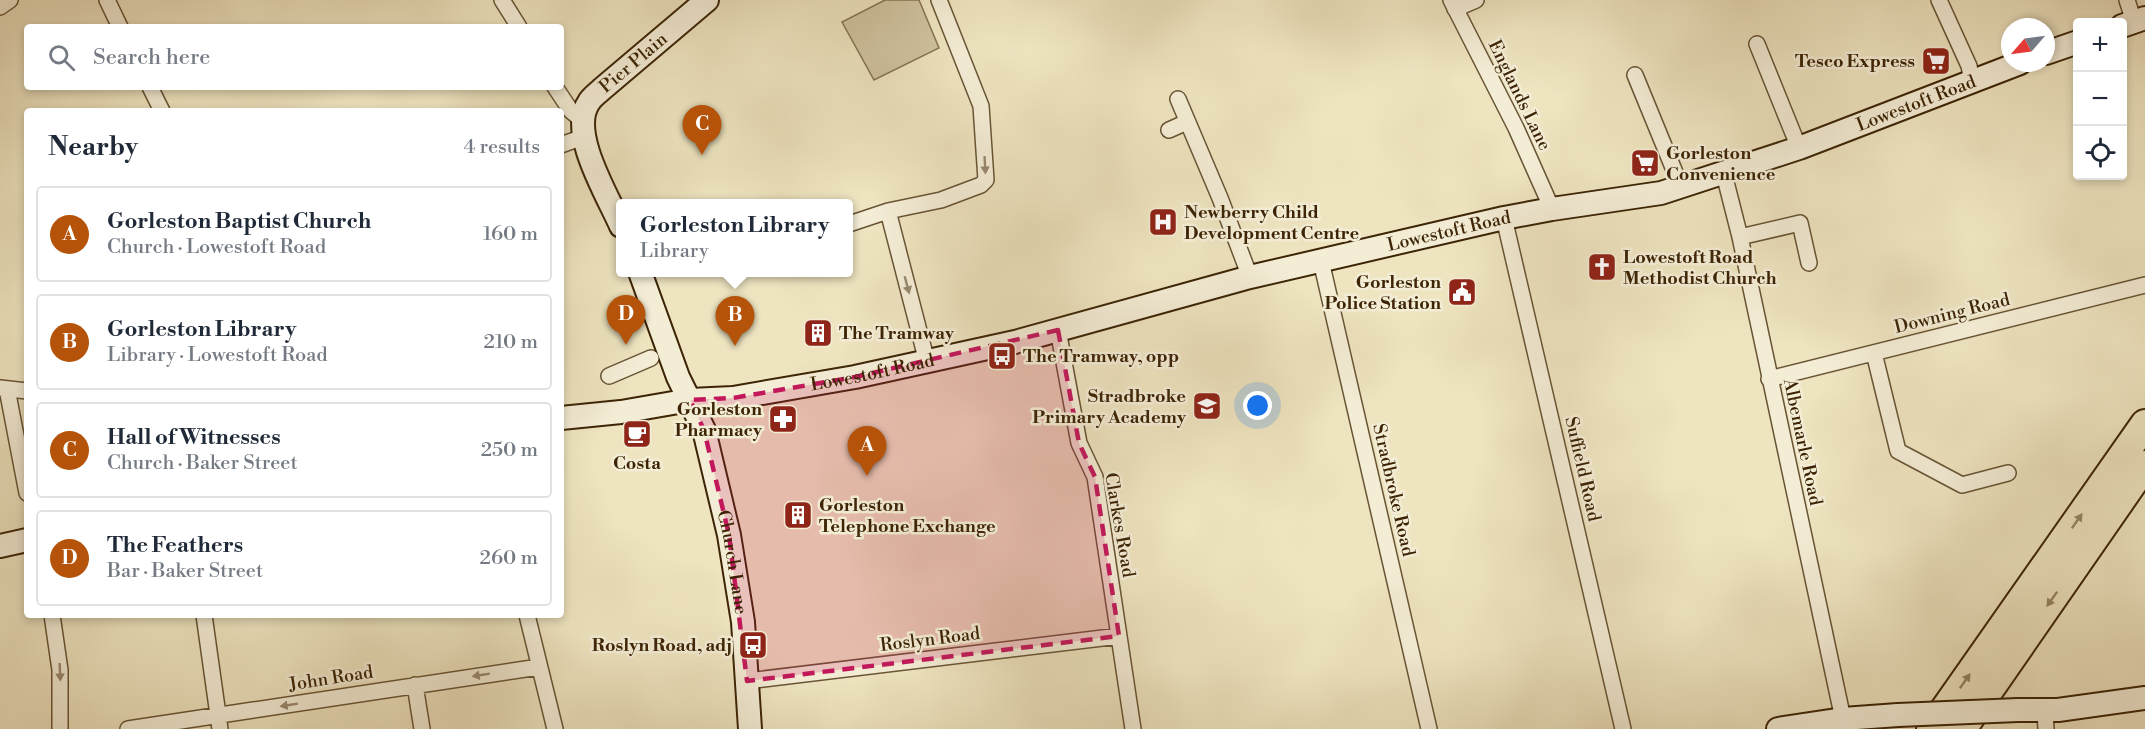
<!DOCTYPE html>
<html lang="en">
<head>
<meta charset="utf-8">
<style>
  body { margin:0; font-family:"Libre Bodoni",serif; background:#f2f2f3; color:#1f2937 }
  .controls { position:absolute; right:18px; top:18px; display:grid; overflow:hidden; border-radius:6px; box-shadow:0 3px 9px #0003 }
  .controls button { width:54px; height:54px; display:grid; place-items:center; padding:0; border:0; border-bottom:2px solid #e0e1e3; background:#fff; color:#1f2937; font:30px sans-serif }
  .compass { position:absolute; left:2001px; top:18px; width:54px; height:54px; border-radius:50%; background:#fff; box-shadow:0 3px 9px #0003; rotate:242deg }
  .you { position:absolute; left:1258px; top:406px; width:21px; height:21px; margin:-15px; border:4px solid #fff; border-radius:50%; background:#1a73e8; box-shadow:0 0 0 9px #1a73e833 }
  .badge { display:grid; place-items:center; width:39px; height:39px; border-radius:50%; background:#b45309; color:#fff; font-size:20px; font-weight:700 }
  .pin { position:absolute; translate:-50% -50px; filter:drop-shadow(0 2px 3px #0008) }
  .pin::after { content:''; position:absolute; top:32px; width:21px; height:18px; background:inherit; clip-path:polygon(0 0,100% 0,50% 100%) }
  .popup { position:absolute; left:616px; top:199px; width:237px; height:78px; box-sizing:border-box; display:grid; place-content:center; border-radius:6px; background:#fff; filter:drop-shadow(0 2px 4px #0005); font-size:20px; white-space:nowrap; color:#747a83 }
  .popup b { font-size:22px; color:#1f2937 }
  .popup::after { content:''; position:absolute; left:50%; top:100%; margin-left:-12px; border:12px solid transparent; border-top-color:#fff }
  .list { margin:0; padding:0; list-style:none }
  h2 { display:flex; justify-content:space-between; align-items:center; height:78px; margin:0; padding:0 24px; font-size:26px }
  h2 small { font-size:20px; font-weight:400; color:#747a83 }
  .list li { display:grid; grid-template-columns:39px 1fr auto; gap:18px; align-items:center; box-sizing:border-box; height:96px; margin:0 12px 12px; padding:0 12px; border:2px solid #e0e1e3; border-radius:6px }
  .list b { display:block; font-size:22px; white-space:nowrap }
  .list p { margin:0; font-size:20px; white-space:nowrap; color:#747a83 }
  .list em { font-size:20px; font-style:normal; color:#747a83 }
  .icon { flex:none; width:33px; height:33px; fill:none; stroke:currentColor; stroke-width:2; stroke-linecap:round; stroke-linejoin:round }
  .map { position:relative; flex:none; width:2145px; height:729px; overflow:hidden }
  .search { position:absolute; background:#fff; box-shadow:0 3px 9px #0003; left:24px; top:24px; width:540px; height:66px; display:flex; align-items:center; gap:15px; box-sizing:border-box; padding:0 21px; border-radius:6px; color:#747a83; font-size:22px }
  .panel { position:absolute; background:#fff; box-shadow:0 3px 9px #0003; left:24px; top:108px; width:540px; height:510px; border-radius:6px }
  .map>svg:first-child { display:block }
  .green { fill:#d0c3a0; stroke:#867452; stroke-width:1.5 }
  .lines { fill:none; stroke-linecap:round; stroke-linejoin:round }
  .street-casing { stroke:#685434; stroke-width:18 }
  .secondary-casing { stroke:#3c2405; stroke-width:26 }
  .highway-casing { stroke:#3c2405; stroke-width:32 }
  .street { stroke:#f4edd6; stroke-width:15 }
  .secondary { stroke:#f4edd6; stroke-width:22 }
  .highway { stroke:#eee4c0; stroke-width:28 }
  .secondary-bridge-casing { stroke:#3c2405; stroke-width:26; stroke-linecap:butt }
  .secondary-bridge { stroke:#f4edd6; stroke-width:22 }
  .oneway { fill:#98886e }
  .oneway2 { fill:#958462 }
  .marked { fill:#c2185b; fill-opacity:0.2; stroke:#c2185b; stroke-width:4.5; stroke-dasharray:12 8; stroke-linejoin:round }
  .labels { text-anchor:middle; stroke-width:5; stroke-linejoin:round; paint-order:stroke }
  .poi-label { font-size:18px; font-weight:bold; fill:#3c2405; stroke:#f4edd6; text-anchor:start }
  .street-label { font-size:18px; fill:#3c2405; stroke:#f4edd6 }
</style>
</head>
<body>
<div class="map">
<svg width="2145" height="729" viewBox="0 0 2145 729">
  <rect width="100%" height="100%" fill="#eee4c0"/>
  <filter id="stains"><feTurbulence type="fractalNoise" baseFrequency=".00333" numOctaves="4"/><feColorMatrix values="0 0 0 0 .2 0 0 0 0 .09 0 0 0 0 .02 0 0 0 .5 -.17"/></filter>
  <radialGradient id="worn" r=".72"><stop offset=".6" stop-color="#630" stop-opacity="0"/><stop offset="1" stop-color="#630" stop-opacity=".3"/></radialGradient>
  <path class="green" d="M 885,0 L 919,0 L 939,48 L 874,80 L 842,22 Z"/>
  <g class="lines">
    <g class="street-casing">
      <path id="street" d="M 107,0 L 120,27
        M 502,0 L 519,27
        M 1451,0 L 1516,128 L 1552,209
        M 1939,0 L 1969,66 L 1972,81
        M 2127,0 L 2134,22
        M 0,7 L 10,0
        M 1455,9 L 1476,0
        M 1757,44 L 1799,148
        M 1635,75 L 1681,187
        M 150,87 L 162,111
        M 555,87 L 571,111 L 583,121
        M 1178,99 L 1220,198 L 1250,277
        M 1169,130 L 1187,122
        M 561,145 L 583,137
        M 1724,174 L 1740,237 L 1843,719
        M 1504,218 L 1623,729
        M 849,224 L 888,211
        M 1740,237 L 1800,223 L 1809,263
        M 1321,261 L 1429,729
        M 1058,330 L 1079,443 L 1095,477 L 1133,729
        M 1874,353 L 1898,451 L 1962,485 L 2008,473
        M 927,362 L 888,211 L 941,200 L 981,185 L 986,180 L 981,106 L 939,0
        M 609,376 L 651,358
        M 1769,379 L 2145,285
        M 0,388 L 27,391
        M 7,389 L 27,493
        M 52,615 L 60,670 L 60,729
        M 204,615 L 220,729
        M 527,615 L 555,729
        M 747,681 L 1119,636
        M 415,685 L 422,729
        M 2045,711 L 2046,729
        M 128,729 L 539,667"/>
    </g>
    <g class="secondary-casing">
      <g id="secondary">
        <path d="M 2122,26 L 2145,18"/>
        <path d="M 2046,53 L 2078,42"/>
        <path id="s1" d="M 621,226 C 608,196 568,132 589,102 C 592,97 598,93 602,89 L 707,0"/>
        <path id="s2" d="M 640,272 L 678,377 L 704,430 L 729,535 L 743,622 L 750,729"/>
        <path id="s3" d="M 561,418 L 621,412 L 690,400 L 733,398 L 855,377 L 1015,342 L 1250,277 L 1504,218 L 1552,209 L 1661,193 L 1799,148 L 2020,63"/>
        <path d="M 0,546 L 27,540"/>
        <path d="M 2018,710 L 2058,710 L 2145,698"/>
        <path d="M 1778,729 L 1843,719 L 1898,715"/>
      </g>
    </g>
    <g class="highway-casing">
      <path id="highway" d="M 1931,729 L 2145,424
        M 1962,729 L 2145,465"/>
    </g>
    <use href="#street" class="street"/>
    <use href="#secondary" class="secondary"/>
    <use href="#highway" class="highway"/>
    <g class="secondary-bridge-casing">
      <path id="secondary-bridge" d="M 1898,715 L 2018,710"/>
    </g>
    <use href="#secondary-bridge" class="secondary-bridge"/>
  </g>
  <defs><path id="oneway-solid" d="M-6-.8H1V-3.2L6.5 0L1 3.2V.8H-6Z" transform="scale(1.5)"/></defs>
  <g class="oneway">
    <use href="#oneway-solid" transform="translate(985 165) rotate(87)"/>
    <use href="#oneway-solid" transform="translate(907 285) rotate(75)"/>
    <use href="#oneway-solid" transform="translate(60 672) rotate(88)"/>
    <use href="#oneway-solid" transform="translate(481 675) rotate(171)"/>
    <use href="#oneway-solid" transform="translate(289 705) rotate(171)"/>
  </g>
  <g class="oneway2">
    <use href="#oneway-solid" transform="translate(2077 521) rotate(-55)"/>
    <use href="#oneway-solid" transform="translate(2052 599) rotate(125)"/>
    <use href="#oneway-solid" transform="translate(1965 681) rotate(-55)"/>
  </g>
  <path class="marked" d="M 1058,330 L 1079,443 L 1095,477 L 1119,636 L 747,681 L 729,535 L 704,430 L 690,400 L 733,398 L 855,377 Z"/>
  <defs>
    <g id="supermarket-square" transform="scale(1.5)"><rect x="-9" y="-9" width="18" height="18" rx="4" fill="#8f2418" stroke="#f4edd6"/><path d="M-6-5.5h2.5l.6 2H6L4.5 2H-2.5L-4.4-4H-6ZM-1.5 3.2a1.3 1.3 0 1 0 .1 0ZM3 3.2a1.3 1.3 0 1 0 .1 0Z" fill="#fff"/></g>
    <g id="hospital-square" transform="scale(1.5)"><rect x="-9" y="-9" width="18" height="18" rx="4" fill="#8f2418" stroke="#f4edd6"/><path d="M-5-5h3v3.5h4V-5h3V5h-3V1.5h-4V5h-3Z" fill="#fff"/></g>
    <g id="church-square" transform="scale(1.5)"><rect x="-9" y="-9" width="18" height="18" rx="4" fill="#8f2418" stroke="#f4edd6"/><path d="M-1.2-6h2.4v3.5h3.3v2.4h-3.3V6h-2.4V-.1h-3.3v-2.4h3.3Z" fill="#fff"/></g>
    <g id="civic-square" transform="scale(1.5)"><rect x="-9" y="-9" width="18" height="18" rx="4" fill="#8f2418" stroke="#f4edd6"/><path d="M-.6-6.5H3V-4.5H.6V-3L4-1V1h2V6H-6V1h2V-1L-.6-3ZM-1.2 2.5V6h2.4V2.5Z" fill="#fff"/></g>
    <g id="building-square" transform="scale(1.5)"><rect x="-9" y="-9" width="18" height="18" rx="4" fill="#8f2418" stroke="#f4edd6"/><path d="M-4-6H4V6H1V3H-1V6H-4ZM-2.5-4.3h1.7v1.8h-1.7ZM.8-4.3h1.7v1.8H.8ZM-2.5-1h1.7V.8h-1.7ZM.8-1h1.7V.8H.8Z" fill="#fff"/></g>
    <g id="bus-square" transform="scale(1.5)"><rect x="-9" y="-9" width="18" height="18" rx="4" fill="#8f2418" stroke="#f4edd6"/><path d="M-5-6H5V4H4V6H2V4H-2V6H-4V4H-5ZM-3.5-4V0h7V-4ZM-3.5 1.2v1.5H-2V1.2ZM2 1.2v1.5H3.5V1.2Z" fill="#fff"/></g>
    <g id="school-square" transform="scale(1.5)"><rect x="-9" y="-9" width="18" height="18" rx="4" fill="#8f2418" stroke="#f4edd6"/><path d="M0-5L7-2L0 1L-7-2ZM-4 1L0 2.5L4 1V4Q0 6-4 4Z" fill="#fff"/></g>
    <g id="pharmacy-square" transform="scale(1.5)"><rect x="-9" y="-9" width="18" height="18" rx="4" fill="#8f2418" stroke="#f4edd6"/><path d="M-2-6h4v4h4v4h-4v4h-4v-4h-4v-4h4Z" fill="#fff"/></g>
    <g id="cafe-square" transform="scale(1.5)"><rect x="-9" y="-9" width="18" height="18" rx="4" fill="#8f2418" stroke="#f4edd6"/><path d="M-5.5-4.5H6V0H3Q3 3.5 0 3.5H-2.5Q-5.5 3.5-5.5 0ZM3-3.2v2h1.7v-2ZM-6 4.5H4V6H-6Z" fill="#fff"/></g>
  </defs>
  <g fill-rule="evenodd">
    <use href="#supermarket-square" x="1936" y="61"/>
    <use href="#supermarket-square" x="1645" y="163"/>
    <use href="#hospital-square" x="1163" y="222"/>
    <use href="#church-square" x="1602" y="267"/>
    <use href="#civic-square" x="1462" y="292"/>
    <use href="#building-square" x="818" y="333"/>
    <use href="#bus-square" x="1002" y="356"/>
    <use href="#school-square" x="1207" y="406"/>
    <use href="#pharmacy-square" x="783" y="419"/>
    <use href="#cafe-square" x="637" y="434"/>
    <use href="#building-square" x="798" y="515"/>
    <use href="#bus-square" x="753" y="645"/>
  </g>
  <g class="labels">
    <g class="poi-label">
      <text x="1915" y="67" text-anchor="end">Tesco Express</text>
      <text x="1666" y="159">Gorleston<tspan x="1666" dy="21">Convenience</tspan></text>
      <text x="1184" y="218">Newberry Child<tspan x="1184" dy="21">Development Centre</tspan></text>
      <text x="1623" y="263">Lowestoft Road<tspan x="1623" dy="21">Methodist Church</tspan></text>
      <text x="1441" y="288" text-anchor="end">Gorleston<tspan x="1441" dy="21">Police Station</tspan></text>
      <text x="839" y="339">The Tramway</text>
      <text x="1023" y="362">The Tramway, opp</text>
      <text x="1186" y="402" text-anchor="end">Stradbroke<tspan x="1186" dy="21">Primary Academy</tspan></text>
      <text x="762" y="415" text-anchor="end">Gorleston<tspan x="762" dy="21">Pharmacy</tspan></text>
      <text x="637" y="469" text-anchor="middle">Costa</text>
      <text x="819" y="511">Gorleston<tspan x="819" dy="21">Telephone Exchange</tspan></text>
      <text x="732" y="651" text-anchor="end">Roslyn Road, adj</text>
    </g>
    <g class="street-label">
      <text dy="6" stroke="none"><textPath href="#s1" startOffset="192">Pier Plain</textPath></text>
      <text transform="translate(1520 95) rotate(64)" y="6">Englands Lane</text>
      <text dy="6" stroke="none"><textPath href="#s3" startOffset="1395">Lowestoft Road</textPath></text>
      <text dy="6" stroke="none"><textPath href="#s3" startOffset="909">Lowestoft Road</textPath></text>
      <text transform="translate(1952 313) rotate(-14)" y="6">Downing Road</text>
      <text dy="6" stroke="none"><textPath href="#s3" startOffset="315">Lowestoft Road</textPath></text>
      <text transform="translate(1803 442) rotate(78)" y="6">Albemarle Road</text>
      <text transform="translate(1583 469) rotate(77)" y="6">Suffield Road</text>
      <text transform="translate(1394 490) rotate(77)" y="6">Stradbroke Road</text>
      <text transform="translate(1120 525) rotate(80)" y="6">Clarkes Road</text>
      <text dy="6" stroke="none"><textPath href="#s2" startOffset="306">Church Lane</textPath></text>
      <text transform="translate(930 639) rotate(-7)" y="6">Roslyn Road</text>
      <text transform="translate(331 678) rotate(-9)" y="6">John Road</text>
    </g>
  </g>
  <rect width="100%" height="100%" filter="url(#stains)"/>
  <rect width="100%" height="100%" fill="url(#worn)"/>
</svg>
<div class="controls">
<button>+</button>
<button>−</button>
<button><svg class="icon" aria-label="locate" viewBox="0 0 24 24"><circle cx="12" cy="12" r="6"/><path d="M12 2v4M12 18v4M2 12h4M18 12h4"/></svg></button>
</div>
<svg class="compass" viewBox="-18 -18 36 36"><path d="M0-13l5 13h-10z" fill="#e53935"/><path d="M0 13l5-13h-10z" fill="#747a83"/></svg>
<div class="you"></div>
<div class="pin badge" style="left:867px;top:476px">A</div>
<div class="pin badge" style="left:735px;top:346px">B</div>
<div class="popup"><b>Gorleston Library</b>Library</div>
<div class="pin badge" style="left:702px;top:155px">C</div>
<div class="pin badge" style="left:626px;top:345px">D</div>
<div class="search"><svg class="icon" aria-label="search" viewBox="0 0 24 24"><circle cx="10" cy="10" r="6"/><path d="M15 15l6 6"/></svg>Search here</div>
<section class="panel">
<h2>Nearby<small>4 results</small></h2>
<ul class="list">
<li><span class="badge">A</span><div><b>Gorleston Baptist Church</b><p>Church · Lowestoft Road</p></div><em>160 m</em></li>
<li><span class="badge">B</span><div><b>Gorleston Library</b><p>Library · Lowestoft Road</p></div><em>210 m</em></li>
<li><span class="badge">C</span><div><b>Hall of Witnesses</b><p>Church · Baker Street</p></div><em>250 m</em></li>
<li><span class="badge">D</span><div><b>The Feathers</b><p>Bar · Baker Street</p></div><em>260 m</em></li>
</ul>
</section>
</div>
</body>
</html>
